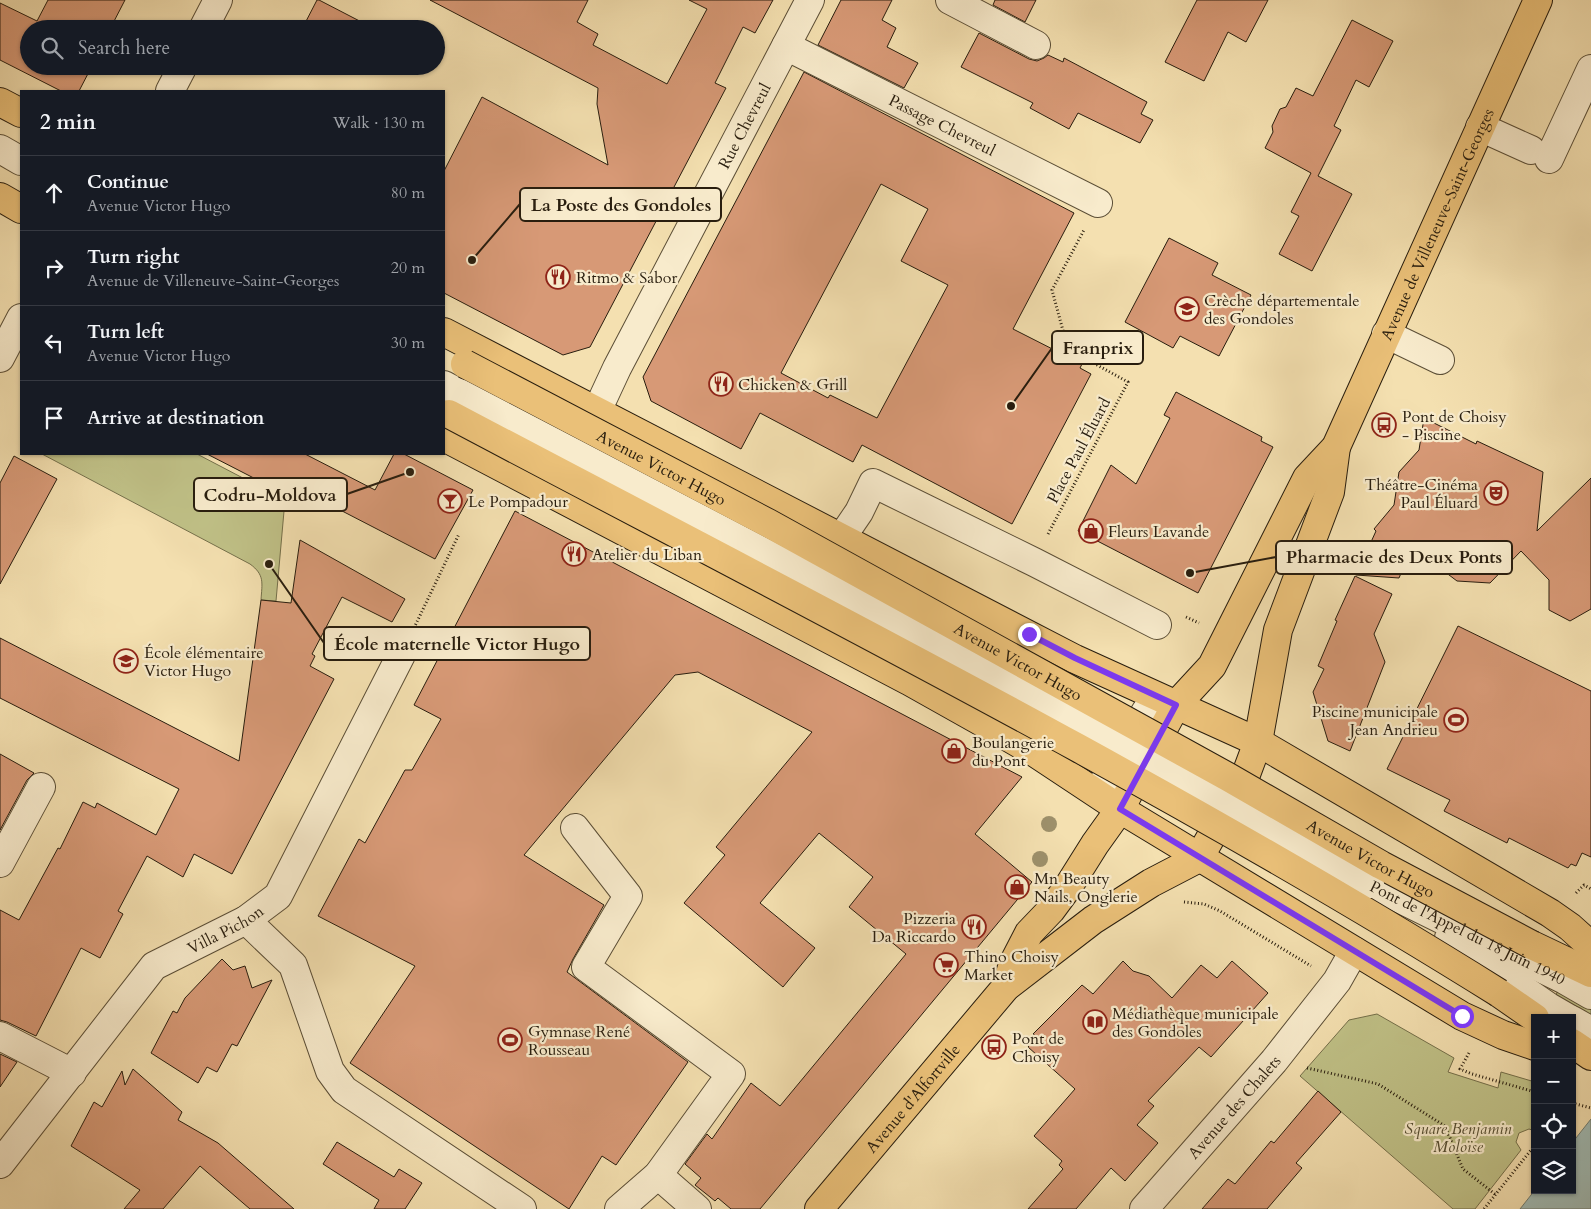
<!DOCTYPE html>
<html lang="en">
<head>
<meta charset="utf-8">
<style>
  body { margin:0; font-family:Cardo,serif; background:#20242c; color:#f1f3f6 }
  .controls { position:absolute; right:15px; bottom:15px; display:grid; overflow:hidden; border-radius:0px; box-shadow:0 1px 4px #0004 }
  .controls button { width:45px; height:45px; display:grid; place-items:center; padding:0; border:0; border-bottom:1px solid #363941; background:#171b24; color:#f1f3f6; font:25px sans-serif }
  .stop { position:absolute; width:15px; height:15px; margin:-11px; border:4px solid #7c3aed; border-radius:50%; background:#fff }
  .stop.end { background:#7c3aed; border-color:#fff; box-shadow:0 1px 5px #0008 }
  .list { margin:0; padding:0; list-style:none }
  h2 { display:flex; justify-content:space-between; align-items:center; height:65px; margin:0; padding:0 20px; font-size:21px }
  h2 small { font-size:16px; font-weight:400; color:#9ea1a6 }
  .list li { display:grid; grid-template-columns:32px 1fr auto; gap:15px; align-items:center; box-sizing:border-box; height:75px; padding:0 20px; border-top:1px solid #363941 }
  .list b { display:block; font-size:19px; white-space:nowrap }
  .list p { margin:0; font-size:16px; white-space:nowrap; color:#9ea1a6 }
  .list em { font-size:16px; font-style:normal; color:#9ea1a6 }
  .icon { flex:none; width:28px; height:28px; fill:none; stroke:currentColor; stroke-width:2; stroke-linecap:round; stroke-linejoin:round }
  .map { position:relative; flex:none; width:1591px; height:1209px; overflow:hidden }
  .search { position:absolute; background:#171b24; box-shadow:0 1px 4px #0004; left:20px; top:20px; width:425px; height:55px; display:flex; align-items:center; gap:12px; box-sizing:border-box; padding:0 18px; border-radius:28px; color:#9ea1a6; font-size:19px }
  .panel { position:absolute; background:#171b24; box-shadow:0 1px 4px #0004; left:20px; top:90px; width:425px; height:365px; border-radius:0px }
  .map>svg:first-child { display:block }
  .green { fill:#c0c187; stroke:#746f4a }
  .water { fill:#a0bbb5; stroke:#707c72 }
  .building { fill:#d79976; stroke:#281d0e; fill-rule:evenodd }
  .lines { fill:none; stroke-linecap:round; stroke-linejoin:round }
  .minor-casing { stroke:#5b4e36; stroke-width:30 }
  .major-casing { stroke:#281d0e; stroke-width:30 }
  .path { stroke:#281d0e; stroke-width:3; stroke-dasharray:1 2.5; stroke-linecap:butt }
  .minor { stroke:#f8ebcc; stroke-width:28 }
  .major { stroke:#eac078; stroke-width:28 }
  .minor-bridge-casing { stroke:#5b4e36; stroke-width:30; stroke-linecap:butt }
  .major-bridge-casing { stroke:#281d0e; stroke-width:30; stroke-linecap:butt }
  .minor-bridge { stroke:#f8ebcc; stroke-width:28 }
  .major-bridge { stroke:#eac078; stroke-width:28 }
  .tree { fill:#9d906b }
  .route { stroke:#7c3aed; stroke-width:6 }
  .labels { text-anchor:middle; stroke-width:4.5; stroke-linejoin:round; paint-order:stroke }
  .street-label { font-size:16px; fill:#281d0e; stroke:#f8ebcc }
  .poi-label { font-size:16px; fill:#281d0e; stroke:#f8ebcc; text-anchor:start }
  .park-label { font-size:16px; font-style:italic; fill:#564e32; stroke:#f8ebcc }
  .leader { fill:none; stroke:#281d0e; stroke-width:2 }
  .callout-dot { fill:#281d0e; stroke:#f8ebcc; stroke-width:2 }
  .callout { fill:#f8ebcc; stroke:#281d0e; stroke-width:2 }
  .callout-label { font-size:18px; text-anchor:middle; font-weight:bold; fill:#281d0e }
</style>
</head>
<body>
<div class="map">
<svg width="1591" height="1209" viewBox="0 0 1591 1209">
  <rect width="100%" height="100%" fill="#f4e0b0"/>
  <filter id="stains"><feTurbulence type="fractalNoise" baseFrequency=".004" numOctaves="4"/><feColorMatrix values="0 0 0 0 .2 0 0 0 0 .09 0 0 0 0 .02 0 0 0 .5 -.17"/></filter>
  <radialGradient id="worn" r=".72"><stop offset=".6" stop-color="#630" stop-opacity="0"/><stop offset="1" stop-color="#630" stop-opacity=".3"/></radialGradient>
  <path class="green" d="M 42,454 L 197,454 L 285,500 L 276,601 L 261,600 C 262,583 265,575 250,564 Z
    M 1558,990 L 1591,1004 L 1591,1019 L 1556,998 L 1556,995 Z
    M 1377,1014 L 1454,1058 L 1448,1072 L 1498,1088 L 1501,1072 L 1535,1082 L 1535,1131 L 1529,1129 L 1519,1133 L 1516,1142 L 1521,1150 L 1475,1209 L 1453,1209 L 1300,1076 L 1349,1020 Z"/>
  <path class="water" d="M 1591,1119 L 1591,1209 L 1520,1209 L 1535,1190 L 1572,1190 L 1572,1143 Z"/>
  <path class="building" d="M 48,0 L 125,0 L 110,29 L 29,29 L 29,66 L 92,66 L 79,91 L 61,91 L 0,60 L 0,3 L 37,21 Z
    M 317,0 L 319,0 L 375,29 L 302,29 Z
    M 430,0 L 588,0 L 577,22 L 598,34 L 593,45 L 667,84 L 707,9 L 689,0 L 773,0 L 755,33 L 743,27 L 715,83 L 726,88 L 590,347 L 563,355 L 444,293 L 444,171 L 482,97 L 608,165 L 597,104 L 598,88 Z
    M 841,0 L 892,0 L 882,20 L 896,28 L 887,47 L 918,63 L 904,88 L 818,45 Z
    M 995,0 L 1036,0 L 1025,22 L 993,5 Z
    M 1197,0 L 1268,0 L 1246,42 L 1228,32 L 1204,81 L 1165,62 Z
    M 1352,20 L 1393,41 L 1369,87 L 1356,80 L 1334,126 L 1341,130 L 1318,176 L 1352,194 L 1312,271 L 1279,254 L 1299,216 L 1291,212 L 1311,173 L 1265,148 L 1273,132 L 1272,126 L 1280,109 L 1286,107 L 1296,88 L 1313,96 Z
    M 979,33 L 1029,59 L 1037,61 L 1044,58 L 1048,55 L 1063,62 L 1064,58 L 1147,102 L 1141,114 L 1153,120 L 1140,143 L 1078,113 L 1069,129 L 1030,108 L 1033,103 L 961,67 Z
    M 804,72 L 1074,213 L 1013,329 L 1082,364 L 1080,368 L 1091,374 L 1012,524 L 862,445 L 853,462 L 760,413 L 741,449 L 651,401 L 643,377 ZM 881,184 L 928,209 L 901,261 L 948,285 L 877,418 L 830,395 L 828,398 L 781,373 Z
    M 1169,238 L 1218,263 L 1212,275 L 1251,295 L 1219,356 L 1180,336 L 1173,348 L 1125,322 Z
    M 1176,392 L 1262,437 L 1261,441 L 1273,447 L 1198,593 L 1078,531 L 1111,465 L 1136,484 L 1170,418 L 1164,415 Z
    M 1424,418 L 1476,444 L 1477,441 L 1543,472 L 1537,531 L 1591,478 L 1591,609 L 1570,621 L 1549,610 L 1549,580 L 1521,551 L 1490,583 L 1457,581 L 1412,547 L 1399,578 L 1356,575 L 1376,531 L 1374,529 L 1394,505 L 1399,472 L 1419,450 Z
    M 207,454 L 305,454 L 375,490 L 394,454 L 404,454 L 473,490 L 435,559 L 286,482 L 281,492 Z
    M 14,456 L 57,479 L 0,584 L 0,483 Z
    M 515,511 L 1022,777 L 975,834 L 1032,882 L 760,1209 L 731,1209 L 718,1198 L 715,1201 L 695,1185 L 701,1178 L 685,1164 L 707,1134 L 712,1139 L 751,1083 L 780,1106 L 906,954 L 849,907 L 873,877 L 819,833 L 760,903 L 815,948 L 783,987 L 684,903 L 725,855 L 716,847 L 812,732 L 698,672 L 675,675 L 524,855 L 604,905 L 573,959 L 567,972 L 688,1062 L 616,1165 L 602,1156 L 569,1209 L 350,1063 L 415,966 L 318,916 L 359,839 L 365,843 L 405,770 L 412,770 L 441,719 L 414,705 Z
    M 300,540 L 405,599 L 392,622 L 342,597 L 312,654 L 315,656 L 310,666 L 334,679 L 232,874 L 194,854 L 183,877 L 147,856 L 118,911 L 123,914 L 100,958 L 81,948 L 36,1036 L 7,1022 L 0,1020 L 0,910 L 19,920 L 58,848 L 60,849 L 83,802 L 95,808 L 97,803 L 156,835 L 179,789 L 0,698 L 0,638 L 239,761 L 261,600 L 291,603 Z
    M 1355,576 L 1392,594 L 1374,634 L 1385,662 L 1350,751 L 1328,741 L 1313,692 L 1324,669 L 1318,666 L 1337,621 L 1335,620 Z
    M 1458,626 L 1591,691 L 1591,857 L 1582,853 L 1576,866 L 1571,864 L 1568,868 L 1509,838 L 1507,843 L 1444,811 L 1450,800 L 1387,769 Z
    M 0,754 L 34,773 L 27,780 L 0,830 Z
    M 222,959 L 233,970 L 245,966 L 252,988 L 272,980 L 237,1046 L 232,1044 L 217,1072 L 207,1067 L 198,1083 L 151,1053 L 173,1011 L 177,1013 L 185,998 Z
    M 1123,961 L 1133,971 L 1149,976 L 1172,998 L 1201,965 L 1217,978 L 1232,961 L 1268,993 L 1211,1057 L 1199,1047 L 1148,1101 L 1154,1106 L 1137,1125 L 1158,1143 L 1125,1181 L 1111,1168 L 1076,1209 L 1028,1209 L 1063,1169 L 1059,1165 L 1062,1161 L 1034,1136 L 1075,1089 L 1028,1047 L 1037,1037 L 1033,1034 L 1082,985 L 1093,994 Z
    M 0,1054 L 17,1062 L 0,1087 Z
    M 133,1069 L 182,1112 L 178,1120 L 218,1143 L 294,1209 L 250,1209 L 200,1166 L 163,1209 L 124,1209 L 140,1190 L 71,1146 L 94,1102 L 102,1107 L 122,1071 L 125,1085 Z
    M 1318,1091 L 1341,1112 L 1296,1163 L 1302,1168 L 1267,1209 L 1202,1209 L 1228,1179 L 1235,1184 L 1271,1141 L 1274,1143 Z
    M 337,1142 L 394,1177 L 399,1169 L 422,1183 L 405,1209 L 374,1209 L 379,1200 L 323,1164 Z"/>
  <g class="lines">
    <g class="minor-casing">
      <g id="minor">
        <path d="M 950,0 L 1036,45"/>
        <path d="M 203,29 L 218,0"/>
        <path id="s1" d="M 786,46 L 1098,203"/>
        <path d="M 170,91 L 183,66"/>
        <path d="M 1480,127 L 1531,150"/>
        <path d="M 0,149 L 21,161"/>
        <path d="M 1549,159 L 1591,69"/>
        <path d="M 1386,334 L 1440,360"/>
        <path d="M 0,358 L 21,318"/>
        <path d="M 444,385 L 459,393"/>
        <path id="s2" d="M 597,411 L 617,368 L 810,0"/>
        <path d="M 842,537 L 859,512 L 873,483 L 1034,562 L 1157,625"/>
        <path d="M 1120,809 L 1106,777 L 1146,711 L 1176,705"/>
        <path d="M 575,828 L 628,896 L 586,967 L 731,1074 L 658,1175 L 619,1209"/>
        <path d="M 0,863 L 41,787"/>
        <path id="s3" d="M 1370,884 L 1565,980 L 1591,995"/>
        <path d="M 246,920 L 293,965 L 330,1071 L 344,1090 L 522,1209"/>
        <path d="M 1449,938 L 1549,1007 L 1568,1018"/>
        <path d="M 1572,1020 L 1591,1031"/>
        <path d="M 0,1036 L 72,1073"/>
        <path id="s4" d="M 0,1164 L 154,966 L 246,920 L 278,896 L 401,655"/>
        <path d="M 658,1175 L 697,1209"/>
        <path id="s5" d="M 1144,1209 L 1274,1061 L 1337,981 L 1354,951"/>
      </g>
    </g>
    <g class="major-casing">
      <g id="major">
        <path d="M 0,102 L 21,113"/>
        <path d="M 0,197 L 21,209"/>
        <path d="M 444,332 L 1075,659 L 1258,742 L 1550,913 L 1570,927 L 1591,946"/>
        <path d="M 444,437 L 909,681 L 982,722 L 1034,752 L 1120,809 L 1462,1016 L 1503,1035 L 1535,1046"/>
        <path d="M 1532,945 L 1591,973"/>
        <path id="s6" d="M 1006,987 L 1013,964 L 1029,933 L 1051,910 L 1068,887 L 1095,844 L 1120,809 L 1176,705 L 1212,666 L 1307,478 L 1336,447 L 1538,0"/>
        <path d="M 1499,993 L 1535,1018"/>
        <path d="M 1572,1043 L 1591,1056"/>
        <path id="s7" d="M 819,1209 L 1006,987 L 1093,920 L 1151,883 L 1199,858 L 1245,777 L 1258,742 L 1278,630 L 1330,492 L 1336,447"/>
      </g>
    </g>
    <path class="path" d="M 1048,534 L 1128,382 L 1068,349 L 1052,290 L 1084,230
      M 1186,617 L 1199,623
      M 414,628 L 459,534
      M 1576,893 L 1584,885 L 1591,889
      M 1184,902 L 1204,904 L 1220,911 L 1311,966
      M 1469,1053 L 1460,1069 L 1472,1074 L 1535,1092
      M 1307,1068 L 1378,1084 L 1445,1126 L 1463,1169 L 1496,1195
      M 1572,1103 L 1591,1108
      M 1484,1209 L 1535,1145"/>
    <use href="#minor" class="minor"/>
    <use href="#major" class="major"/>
    <g class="minor-bridge-casing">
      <path id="minor-bridge" d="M 459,393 L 911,629 L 1218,797 L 1370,884"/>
    </g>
    <g class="major-bridge-casing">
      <g id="major-bridge">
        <path id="s8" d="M 465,364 L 768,523 L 1228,777 L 1381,865 L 1532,945"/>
        <path d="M 449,414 C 802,601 1160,781 1499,993"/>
      </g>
    </g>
    <use href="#minor-bridge" class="minor-bridge"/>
    <use href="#major-bridge" class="major-bridge"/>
  </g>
  <g class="tree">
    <circle cx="1049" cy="824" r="8"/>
    <circle cx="1040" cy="859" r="8"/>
  </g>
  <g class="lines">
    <path class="route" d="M 1029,634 L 1075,658 L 1176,705 L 1120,809 L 1462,1016"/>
  </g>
  <defs>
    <g id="restaurant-ring" transform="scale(1.25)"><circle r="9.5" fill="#f8ebcc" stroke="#8f2418" stroke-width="1.5"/><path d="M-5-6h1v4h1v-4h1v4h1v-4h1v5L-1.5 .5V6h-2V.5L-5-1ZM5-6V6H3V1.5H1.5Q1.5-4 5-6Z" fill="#8f2418"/></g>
    <g id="school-ring" transform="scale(1.25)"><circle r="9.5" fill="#f8ebcc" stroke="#8f2418" stroke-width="1.5"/><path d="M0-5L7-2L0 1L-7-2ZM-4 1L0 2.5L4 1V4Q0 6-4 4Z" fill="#8f2418"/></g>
    <g id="bus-ring" transform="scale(1.25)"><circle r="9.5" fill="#f8ebcc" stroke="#8f2418" stroke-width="1.5"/><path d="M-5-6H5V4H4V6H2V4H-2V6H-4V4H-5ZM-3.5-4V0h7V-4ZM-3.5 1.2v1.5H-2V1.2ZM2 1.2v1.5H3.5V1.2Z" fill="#8f2418"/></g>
    <g id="theatre-ring" transform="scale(1.25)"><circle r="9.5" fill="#f8ebcc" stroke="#8f2418" stroke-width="1.5"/><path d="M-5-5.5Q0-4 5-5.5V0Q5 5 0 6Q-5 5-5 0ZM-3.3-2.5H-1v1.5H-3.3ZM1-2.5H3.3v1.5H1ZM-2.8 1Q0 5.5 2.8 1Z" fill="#8f2418"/></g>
    <g id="bar-ring" transform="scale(1.25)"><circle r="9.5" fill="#f8ebcc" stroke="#8f2418" stroke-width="1.5"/><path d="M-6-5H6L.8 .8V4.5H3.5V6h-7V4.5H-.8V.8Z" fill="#8f2418"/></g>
    <g id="shop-ring" transform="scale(1.25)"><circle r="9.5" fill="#f8ebcc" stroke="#8f2418" stroke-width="1.5"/><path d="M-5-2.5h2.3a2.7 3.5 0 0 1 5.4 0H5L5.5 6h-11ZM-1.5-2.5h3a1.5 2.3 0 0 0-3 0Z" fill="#8f2418"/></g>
    <g id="stadium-ring" transform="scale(1.25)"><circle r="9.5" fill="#f8ebcc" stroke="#8f2418" stroke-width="1.5"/><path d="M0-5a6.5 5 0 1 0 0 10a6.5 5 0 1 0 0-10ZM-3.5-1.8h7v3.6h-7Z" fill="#8f2418"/></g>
    <g id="supermarket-ring" transform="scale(1.25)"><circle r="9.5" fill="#f8ebcc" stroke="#8f2418" stroke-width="1.5"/><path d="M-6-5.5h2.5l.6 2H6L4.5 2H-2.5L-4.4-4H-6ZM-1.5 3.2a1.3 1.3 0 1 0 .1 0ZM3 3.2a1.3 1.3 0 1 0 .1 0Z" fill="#8f2418"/></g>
    <g id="library-ring" transform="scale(1.25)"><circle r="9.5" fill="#f8ebcc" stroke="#8f2418" stroke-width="1.5"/><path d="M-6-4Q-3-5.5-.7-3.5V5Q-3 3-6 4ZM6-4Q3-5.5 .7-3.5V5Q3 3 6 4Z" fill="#8f2418"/></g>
  </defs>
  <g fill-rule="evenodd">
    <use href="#restaurant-ring" x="558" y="277"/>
    <use href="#school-ring" x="1187" y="309"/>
    <use href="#restaurant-ring" x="721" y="384"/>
    <use href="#bus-ring" x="1384" y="425"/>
    <use href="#theatre-ring" x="1496" y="493"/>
    <use href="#bar-ring" x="450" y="501"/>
    <use href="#shop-ring" x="1091" y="531"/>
    <use href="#restaurant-ring" x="574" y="554"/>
    <use href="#school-ring" x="126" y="661"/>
    <use href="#stadium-ring" x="1456" y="720"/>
    <use href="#shop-ring" x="954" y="751"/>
    <use href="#shop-ring" x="1017" y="887"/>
    <use href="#restaurant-ring" x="974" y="927"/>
    <use href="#supermarket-ring" x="946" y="965"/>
    <use href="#library-ring" x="1095" y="1022"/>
    <use href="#stadium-ring" x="510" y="1040"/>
    <use href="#bus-ring" x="994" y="1047"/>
  </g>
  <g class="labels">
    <g class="street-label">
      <text dy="6" stroke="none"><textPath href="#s2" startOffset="321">Rue Chevreul</textPath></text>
      <text dy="6" stroke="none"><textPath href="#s1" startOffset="175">Passage Chevreul</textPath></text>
      <text dy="6" stroke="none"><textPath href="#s6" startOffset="882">Avenue de Villeneuve-Saint-Georges</textPath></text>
      <text transform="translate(1078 450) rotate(-62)" y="6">Place Paul Éluard</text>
      <text dy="6" stroke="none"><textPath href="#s8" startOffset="222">Avenue Victor Hugo</textPath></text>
      <text dy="6" stroke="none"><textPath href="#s8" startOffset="628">Avenue Victor Hugo</textPath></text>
      <text dy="6" stroke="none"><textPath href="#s8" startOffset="1032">Avenue Victor Hugo</textPath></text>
      <text dy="6" stroke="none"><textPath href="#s4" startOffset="331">Villa Pichon</textPath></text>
      <text dy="6" stroke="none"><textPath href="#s3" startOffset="109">Pont de l'Appel du 18 Juin 1940</textPath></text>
      <text dy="6" stroke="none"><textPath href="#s7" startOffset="145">Avenue d'Alfortville</textPath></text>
      <text dy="6" stroke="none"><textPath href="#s5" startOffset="136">Avenue des Chalets</textPath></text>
    </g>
    <g class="poi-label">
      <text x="576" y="283">Ritmo &amp; Sabor</text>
      <text x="1204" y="306">Crèche départementale<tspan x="1204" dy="18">des Gondoles</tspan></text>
      <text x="738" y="390">Chicken &amp; Grill</text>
      <text x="1402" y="422">Pont de Choisy<tspan x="1402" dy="18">- Piscine</tspan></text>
      <text x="1478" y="490" text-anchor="end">Théâtre-Cinéma<tspan x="1478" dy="18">Paul Éluard</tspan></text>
      <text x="468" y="507">Le Pompadour</text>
      <text x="1108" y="537">Fleurs Lavande</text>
      <text x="592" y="560">Atelier du Liban</text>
      <text x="144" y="658">École élémentaire<tspan x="144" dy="18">Victor Hugo</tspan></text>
      <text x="1438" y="717" text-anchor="end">Piscine municipale<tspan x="1438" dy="18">Jean Andrieu</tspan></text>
      <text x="972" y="748">Boulangerie<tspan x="972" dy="18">du Pont</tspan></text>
      <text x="1034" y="884">Mn Beauty<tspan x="1034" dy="18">Nails, Onglerie</tspan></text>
      <text x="956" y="924" text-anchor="end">Pizzeria<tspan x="956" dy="18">Da Riccardo</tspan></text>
      <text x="964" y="962">Thino Choisy<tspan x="964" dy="18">Market</tspan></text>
      <text x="1112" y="1019">Médiathèque municipale<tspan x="1112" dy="18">des Gondoles</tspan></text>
      <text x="528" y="1037">Gymnase René<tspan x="528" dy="18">Rousseau</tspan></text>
      <text x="1012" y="1044">Pont de<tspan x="1012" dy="18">Choisy</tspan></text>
    </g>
    <g class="park-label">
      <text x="1458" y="1134">Square Benjamin<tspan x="1458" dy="18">Moloïse</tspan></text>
    </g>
  </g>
  <path class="leader" d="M472 260L520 204M1011 406L1052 348M410 472L347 494M1190 573L1276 557M269 564L324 643"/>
  <g class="callout-dot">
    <circle cx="472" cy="260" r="5"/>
    <circle cx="1011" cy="406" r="5"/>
    <circle cx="410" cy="472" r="5"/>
    <circle cx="1190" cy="573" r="5"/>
    <circle cx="269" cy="564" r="5"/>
  </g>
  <g class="callout">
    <rect x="520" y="188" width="201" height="33" rx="5"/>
    <rect x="1052" y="331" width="91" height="33" rx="5"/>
    <rect x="194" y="478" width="153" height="33" rx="5"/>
    <rect x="1276" y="541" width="236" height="33" rx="5"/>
    <rect x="324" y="627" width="266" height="33" rx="5"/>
  </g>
  <g class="callout-label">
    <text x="621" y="211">La Poste des Gondoles</text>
    <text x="1098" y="354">Franprix</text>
    <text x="270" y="501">Codru-Moldova</text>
    <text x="1394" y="563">Pharmacie des Deux Ponts</text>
    <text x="457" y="650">École maternelle Victor Hugo</text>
  </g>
  <rect width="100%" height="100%" filter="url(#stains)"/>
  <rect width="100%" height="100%" fill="url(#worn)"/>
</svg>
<div class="controls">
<button>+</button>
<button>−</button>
<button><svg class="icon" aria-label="locate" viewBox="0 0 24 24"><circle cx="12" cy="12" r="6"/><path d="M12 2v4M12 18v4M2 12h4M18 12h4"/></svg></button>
<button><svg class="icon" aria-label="layers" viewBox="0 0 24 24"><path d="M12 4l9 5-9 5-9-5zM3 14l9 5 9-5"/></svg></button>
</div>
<div class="stop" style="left:1462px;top:1016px"></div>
<div class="stop end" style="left:1029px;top:634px"></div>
<div class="search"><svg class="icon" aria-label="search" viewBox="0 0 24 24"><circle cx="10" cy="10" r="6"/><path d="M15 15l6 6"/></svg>Search here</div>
<section class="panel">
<h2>2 min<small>Walk · 130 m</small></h2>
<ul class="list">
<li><svg class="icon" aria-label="ahead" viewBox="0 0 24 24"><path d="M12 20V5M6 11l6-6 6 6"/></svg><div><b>Continue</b><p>Avenue Victor Hugo</p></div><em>80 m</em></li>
<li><svg class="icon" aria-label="right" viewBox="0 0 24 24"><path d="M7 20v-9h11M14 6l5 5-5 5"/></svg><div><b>Turn right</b><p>Avenue de Villeneuve-Saint-Georges</p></div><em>20 m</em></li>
<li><svg class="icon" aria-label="left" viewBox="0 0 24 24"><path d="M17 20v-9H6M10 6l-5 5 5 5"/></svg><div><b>Turn left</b><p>Avenue Victor Hugo</p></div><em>30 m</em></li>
<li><svg class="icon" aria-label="arrive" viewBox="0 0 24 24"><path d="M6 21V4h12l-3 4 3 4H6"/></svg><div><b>Arrive at destination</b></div></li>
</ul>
</section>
</div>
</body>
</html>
